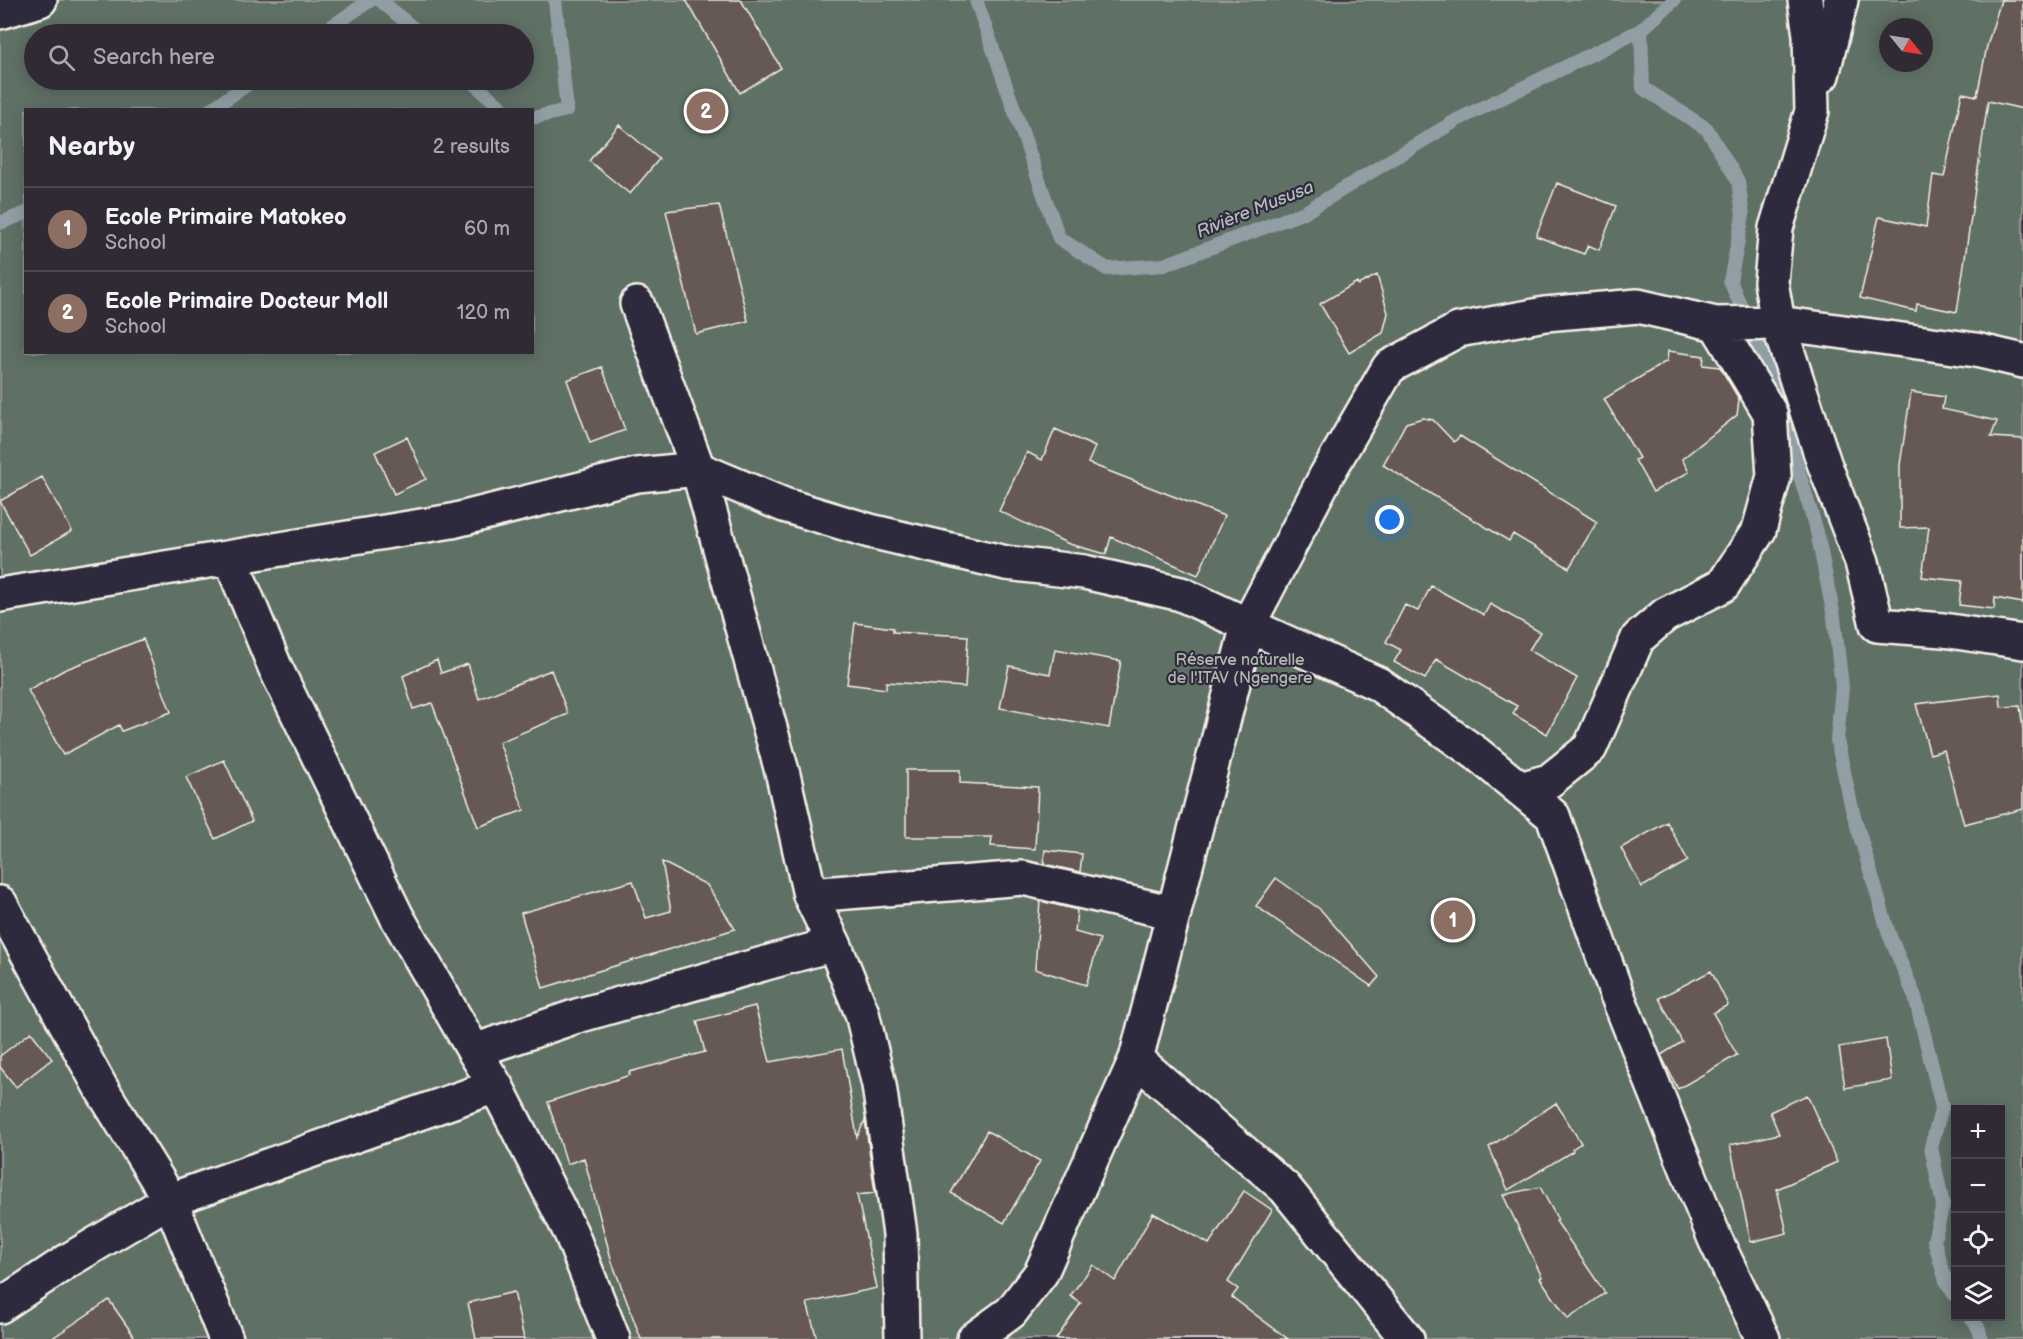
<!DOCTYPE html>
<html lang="en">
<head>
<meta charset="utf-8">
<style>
  body { margin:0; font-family:"Balsamiq Sans",sans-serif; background:#3b363f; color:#f1f3f6 }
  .controls { position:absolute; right:18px; bottom:18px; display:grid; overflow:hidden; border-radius:0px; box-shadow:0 3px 15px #0003 }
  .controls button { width:54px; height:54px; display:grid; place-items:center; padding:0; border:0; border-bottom:2px solid #4a464e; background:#2f2a33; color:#f1f3f6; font:30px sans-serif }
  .compass { position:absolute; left:1879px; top:18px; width:54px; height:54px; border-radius:50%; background:#2f2a33; box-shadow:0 3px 15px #0003; rotate:120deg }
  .you { position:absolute; left:1390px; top:520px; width:21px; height:21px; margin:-15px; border:4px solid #fff; border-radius:50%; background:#1a73e8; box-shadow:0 0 0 9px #1a73e833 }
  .badge { display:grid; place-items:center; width:39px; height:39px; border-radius:50%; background:#ffd166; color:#fff; font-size:20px; font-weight:700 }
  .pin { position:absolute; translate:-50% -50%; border:3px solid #fff; box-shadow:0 2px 6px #0006 }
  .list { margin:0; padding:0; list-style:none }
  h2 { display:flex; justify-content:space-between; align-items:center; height:78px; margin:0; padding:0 24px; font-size:26px }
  h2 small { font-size:20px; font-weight:400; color:#a7a7ac }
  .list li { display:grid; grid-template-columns:39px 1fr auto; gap:18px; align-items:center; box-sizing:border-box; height:84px; padding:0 24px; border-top:2px solid #4a464e }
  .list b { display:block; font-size:22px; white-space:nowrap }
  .list p { margin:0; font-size:20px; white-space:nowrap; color:#a7a7ac }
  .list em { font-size:20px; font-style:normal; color:#a7a7ac }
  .icon { flex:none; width:33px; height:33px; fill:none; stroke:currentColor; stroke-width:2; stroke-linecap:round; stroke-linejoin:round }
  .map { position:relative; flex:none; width:2023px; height:1339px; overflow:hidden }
  .search { position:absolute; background:#2f2a33; box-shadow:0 3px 15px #0003; left:24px; top:24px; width:510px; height:66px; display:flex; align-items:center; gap:15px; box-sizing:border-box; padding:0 21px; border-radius:33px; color:#a7a7ac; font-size:22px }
  .panel { position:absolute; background:#2f2a33; box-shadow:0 3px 15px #0003; left:24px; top:108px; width:510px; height:246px; border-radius:0px }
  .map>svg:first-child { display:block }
  .green { fill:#5f6f65; stroke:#aab0a6; stroke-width:1.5; fill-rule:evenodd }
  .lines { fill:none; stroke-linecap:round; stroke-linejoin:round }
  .stream { stroke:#919fa5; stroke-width:14 }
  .building { fill:#655854; stroke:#f4f1e8; stroke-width:1.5 }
  .minor-casing { stroke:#f4f1e8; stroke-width:38 }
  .minor { stroke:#2f2a3d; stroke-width:33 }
  .labels { text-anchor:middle; stroke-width:4.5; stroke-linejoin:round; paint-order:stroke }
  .park-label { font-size:16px; fill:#b1b6ad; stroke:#2f2a3d }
  .water-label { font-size:18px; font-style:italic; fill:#b2babb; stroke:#2f2a3d }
</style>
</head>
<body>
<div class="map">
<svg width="2023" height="1339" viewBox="0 0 2023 1339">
  <rect width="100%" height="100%" fill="#3f3844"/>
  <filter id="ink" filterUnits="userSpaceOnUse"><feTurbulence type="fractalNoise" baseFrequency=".0167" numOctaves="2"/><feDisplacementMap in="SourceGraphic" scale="12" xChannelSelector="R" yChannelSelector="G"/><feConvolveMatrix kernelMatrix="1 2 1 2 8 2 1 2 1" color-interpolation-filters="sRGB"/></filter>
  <g filter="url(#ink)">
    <path class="green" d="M 0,0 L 2023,0 L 2023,1339 L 0,1339 ZM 1888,27 L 1924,27 L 1924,63 L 1888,63 ZM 34,34 L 524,34 L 524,80 L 34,80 ZM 26,110 L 532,110 L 532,352 L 26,352 ZM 1956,1110 L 2000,1110 L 2000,1316 L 1956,1316 Z"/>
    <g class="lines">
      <path class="stream" d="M 380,0 L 420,34
        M 976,0 L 1059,238 L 1107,269 L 1164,265 L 1305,212 L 1457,120 L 1641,30 L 1674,0
        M 1641,30 L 1643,88 L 1707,129 L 1738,181 L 1743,215 L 1730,281 L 1764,359 L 1776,399
        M 320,34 L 371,0
        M 470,80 L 504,110
        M 210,110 L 254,80
        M 532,118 L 567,110 L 555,0
        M 0,223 L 26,213
        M 1783,420 L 1817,532 L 1834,617 L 1842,687 L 1837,740 L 1852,809 L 1889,934 L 1915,997 L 1942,1107 L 1931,1147 L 1943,1205 L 1934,1240 L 1946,1281 L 1956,1296
        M 1970,1316 L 1979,1329 L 1981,1339"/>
    </g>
    <path class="building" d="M 686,0 L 741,0 L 781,68 L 740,93 Z
      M 2001,0 L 2023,0 L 2023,109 L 1988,101 L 1957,312 L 1917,304 L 1916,311 L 1860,298 L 1879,217 L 1926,227 L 1933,175 L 1944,177 L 1962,93 L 1977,96 L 1987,46 Z
      M 619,125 L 659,159 L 630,194 L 589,161 Z
      M 1557,183 L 1616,206 L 1599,250 L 1588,245 L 1584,254 L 1536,236 Z
      M 719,205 L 748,321 L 696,334 L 666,211 Z
      M 1377,275 L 1388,313 L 1383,333 L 1349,353 L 1320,304 L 1357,282 L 1358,285 Z
      M 1668,351 L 1704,356 L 1703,365 L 1720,367 L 1739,399 L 1737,415 L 1682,459 L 1689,472 L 1653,492 L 1635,460 L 1639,458 L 1604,399 L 1667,361 Z
      M 602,367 L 625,430 L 590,443 L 567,380 Z
      M 1911,392 L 1944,397 L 1942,409 L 1997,421 L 1991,437 L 2023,439 L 2023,603 L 1995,598 L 1994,609 L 1959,605 L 1962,581 L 1922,577 L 1929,527 L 1900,528 L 1900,465 Z
      M 1423,418 L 1433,420 L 1454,442 L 1460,436 L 1597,522 L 1569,568 L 1513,534 L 1509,541 L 1383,465 L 1406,423 Z
      M 1055,429 L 1095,447 L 1088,463 L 1224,516 L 1198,575 L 1111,537 L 1106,554 L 1069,544 L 999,511 L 1027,452 L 1042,460 Z
      M 407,437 L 426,479 L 394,494 L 375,452 Z
      M 42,477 L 72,531 L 30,555 L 0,501 Z
      M 1431,586 L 1484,615 L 1490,604 L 1540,632 L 1529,650 L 1577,678 L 1547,734 L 1513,714 L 1517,706 L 1436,659 L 1425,679 L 1394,662 L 1401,650 L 1386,642 L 1405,605 L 1418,611 Z
      M 855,623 L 893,628 L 893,632 L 968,636 L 965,687 L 886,682 L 886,689 L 847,684 Z
      M 143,639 L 171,712 L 122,731 L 119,725 L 63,755 L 28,690 L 64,670 Z
      M 1055,649 L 1121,661 L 1109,728 L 1000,708 L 1009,666 L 1050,674 Z
      M 437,660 L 441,673 L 468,664 L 479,699 L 551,670 L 568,714 L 499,742 L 524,810 L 478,827 L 432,703 L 413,709 L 403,676 Z
      M 2000,694 L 2001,707 L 2020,706 L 2023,730 L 2023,809 L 1964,824 L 1944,750 L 1930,754 L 1916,704 Z
      M 224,760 L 252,821 L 215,839 L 186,777 Z
      M 906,770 L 960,770 L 960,783 L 1038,787 L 1035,849 L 991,846 L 992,837 L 906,837 Z
      M 1667,822 L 1688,861 L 1642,887 L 1621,848 Z
      M 1045,850 L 1082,854 L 1080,872 L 1044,864 Z
      M 662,862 L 707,885 L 735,929 L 543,988 L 521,913 L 633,881 L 646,918 L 671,911 Z
      M 1276,878 L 1321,910 L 1379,977 L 1371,986 L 1256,906 Z
      M 1040,901 L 1077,910 L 1075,932 L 1100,939 L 1086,985 L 1035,969 Z
      M 1711,971 L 1728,1005 L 1713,1013 L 1737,1055 L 1678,1089 L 1661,1055 L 1682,1042 L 1659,998 Z
      M 755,1006 L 770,1062 L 842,1049 L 857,1137 L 865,1120 L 875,1193 L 857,1195 L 877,1288 L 807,1303 L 817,1339 L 641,1339 L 612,1262 L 584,1158 L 567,1164 L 548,1102 L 630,1075 L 629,1072 L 705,1052 L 697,1021 Z
      M 31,1032 L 52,1059 L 16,1087 L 0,1067 L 0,1056 Z
      M 1886,1039 L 1892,1080 L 1845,1088 L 1839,1047 Z
      M 1807,1095 L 1837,1162 L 1777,1189 L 1787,1233 L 1751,1242 L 1730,1145 L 1779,1134 L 1770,1112 Z
      M 1556,1103 L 1581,1143 L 1572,1149 L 1573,1151 L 1508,1190 L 1489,1147 Z
      M 987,1131 L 1040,1161 L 1004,1223 L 951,1193 Z
      M 1540,1187 L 1558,1220 L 1556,1221 L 1605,1293 L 1568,1319 L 1540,1278 L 1542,1277 L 1503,1195 Z
      M 1244,1191 L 1272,1210 L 1228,1282 L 1238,1289 L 1232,1297 L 1288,1339 L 1056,1339 L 1081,1303 L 1070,1296 L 1093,1265 L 1115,1281 L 1153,1213 L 1209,1244 Z
      M 514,1292 L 524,1339 L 476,1339 L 468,1303 Z
      M 109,1300 L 136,1339 L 51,1339 Z"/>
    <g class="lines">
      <g class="minor-casing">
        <path id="minor" d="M 1805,0 L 1810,35 L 1812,111 L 1776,228 L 1771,282 L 1778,323 L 1824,463 L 1862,562 L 1877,625 L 1943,630 L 2023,642
          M 0,12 L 40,0
          M 1822,75 L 1841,0
          M 230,558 L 275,667 L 397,917 L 474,1051
          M 0,595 L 452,521 L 637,475 L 698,469 L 637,304
          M 1520,789 L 1549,781 L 1590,748 L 1638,638 L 1665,615 L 1723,585 L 1759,530 L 1774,476 L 1770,413 L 1716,324
          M 810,895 L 1023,878 L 1174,913
          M 0,903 L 101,1088 L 170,1200 L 226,1339
          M 1136,1059 L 1285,1188 L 1407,1339
          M 0,1306 L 69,1260 L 170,1200 L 496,1086
          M 613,1339 L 571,1233 L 496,1086 L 474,1051 L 577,1016 L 834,944
          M 902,1339 L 900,1234 L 879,1085 L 862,1013 L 834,944 L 810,895 L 783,775 L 698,469 L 784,505 L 870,531 L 1006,563 L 1084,572 L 1181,594 L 1248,625 L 1326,476 L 1389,367 L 1458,330 L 1545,314 L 1638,306 L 1716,324 L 1778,323 L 1976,350 L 2023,361
          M 974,1339 L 1011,1312 L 1041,1273 L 1136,1059 L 1248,625 L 1378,684 L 1476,753 L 1553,816 L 1616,992 L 1715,1239 L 1763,1339"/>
      </g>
      <use href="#minor" class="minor"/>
    </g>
  </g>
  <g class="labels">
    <g class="park-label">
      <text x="1240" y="665">Réserve naturelle<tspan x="1240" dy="18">de l'ITAV (Ngengere</tspan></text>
    </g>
    <g class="water-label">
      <text transform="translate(1255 209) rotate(-22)" y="6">Rivière Mususa</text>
    </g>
  </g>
</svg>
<div class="controls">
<button>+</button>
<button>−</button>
<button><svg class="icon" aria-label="locate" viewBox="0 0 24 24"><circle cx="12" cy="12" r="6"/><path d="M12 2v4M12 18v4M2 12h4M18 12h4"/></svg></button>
<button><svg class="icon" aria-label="layers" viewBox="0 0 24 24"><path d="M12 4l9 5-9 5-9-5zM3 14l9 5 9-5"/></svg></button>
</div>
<svg class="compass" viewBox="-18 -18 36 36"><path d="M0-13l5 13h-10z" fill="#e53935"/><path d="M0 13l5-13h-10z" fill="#a7a7ac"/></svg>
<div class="you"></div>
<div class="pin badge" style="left:1453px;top:920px;background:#8d6e63">1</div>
<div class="pin badge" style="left:706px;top:111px;background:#8d6e63">2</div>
<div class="search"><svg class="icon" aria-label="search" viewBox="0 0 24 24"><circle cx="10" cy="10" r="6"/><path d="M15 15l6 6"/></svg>Search here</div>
<section class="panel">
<h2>Nearby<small>2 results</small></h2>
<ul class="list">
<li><span class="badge" style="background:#8d6e63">1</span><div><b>Ecole Primaire Matokeo</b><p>School</p></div><em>60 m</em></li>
<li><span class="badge" style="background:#8d6e63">2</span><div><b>Ecole Primaire Docteur Moll</b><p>School</p></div><em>120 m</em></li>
</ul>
</section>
</div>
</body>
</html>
